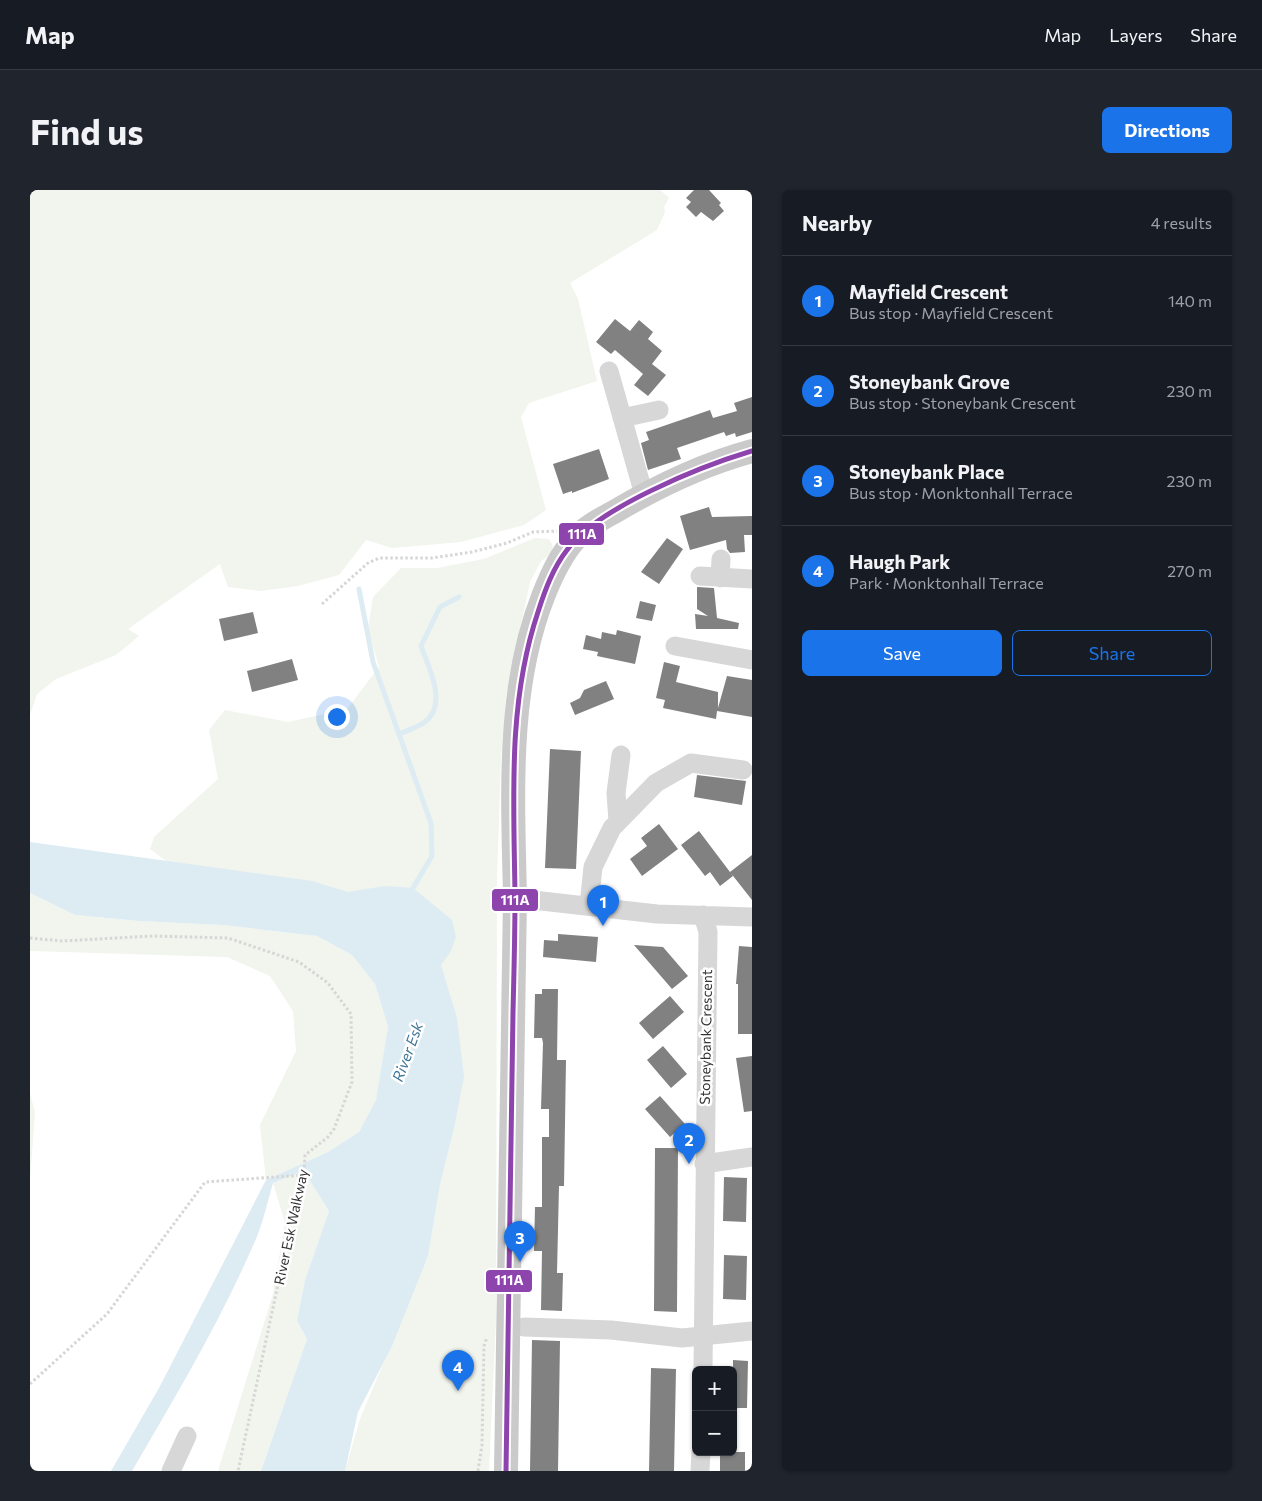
<!DOCTYPE html>
<html lang="en">
<head>
<meta charset="utf-8">
<style>
  body { margin:0; font-family:Commissioner,sans-serif; background:#20242c; color:#f1f3f6 }
  .controls { position:absolute; right:15px; bottom:15px; display:grid; overflow:hidden; border-radius:8px; box-shadow:0 1px 4px #0004 }
  .controls button { width:45px; height:45px; display:grid; place-items:center; padding:0; border:0; border-bottom:1px solid #363941; background:#171b24; color:#f1f3f6; font:25px sans-serif }
  .you { position:absolute; left:306px; top:526px; width:18px; height:18px; margin:-12px; border:4px solid #fff; border-radius:50%; background:#1a73e8; box-shadow:0 0 0 8px #1a73e833 }
  .badge { display:grid; place-items:center; width:32px; height:32px; border-radius:50%; background:#1a73e8; color:#fff; font-size:16px; font-weight:700 }
  .pin { position:absolute; translate:-50% -41px; filter:drop-shadow(0 1px 2px #0008) }
  .pin::after { content:''; position:absolute; top:26px; width:18px; height:15px; background:inherit; clip-path:polygon(0 0,100% 0,50% 100%) }
  .list { margin:0; padding:0; list-style:none }
  h2 { display:flex; justify-content:space-between; align-items:center; height:65px; margin:0; padding:0 20px; font-size:21px }
  h2 small { font-size:16px; font-weight:400; color:#9ea1a6 }
  .list li { display:grid; grid-template-columns:32px 1fr auto; gap:15px; align-items:center; box-sizing:border-box; height:90px; padding:0 20px; border-top:1px solid #363941 }
  .list b { display:block; font-size:19px; white-space:nowrap }
  .list p { margin:0; font-size:16px; white-space:nowrap; color:#9ea1a6 }
  .list em { font-size:16px; font-style:normal; color:#9ea1a6 }
  .actions { display:flex; gap:10px; padding:15px 20px }
  .actions a { flex:1; padding:11px 0; border:1px solid #1a73e8; border-radius:8px; text-align:center; font-size:18px; color:#1a73e8 }
  .actions .main { background:#1a73e8; color:#fff }
  .map { position:relative; flex:none; width:722px; height:1281px; overflow:hidden; border-radius:8px }
  header { display:flex; align-items:center; gap:30px; box-sizing:border-box; height:70px; padding:0 25px; background:#171b24; border-bottom:1px solid #363941 }
  header strong { font-size:24px }
  nav { display:flex; gap:28px; margin-inline-start:auto; font-size:18px }
  .intro { display:flex; align-items:center; justify-content:space-between; box-sizing:border-box; height:120px; padding:0 30px }
  h1 { margin:0; font-size:35px }
  .button { padding:12px 22px; border-radius:8px; background:#1a73e8; color:#fff; font-size:18px; font-weight:700 }
  main { display:flex; gap:30px; padding:0 30px }
  aside { flex:1; background:#171b24; border-radius:8px; box-shadow:0 1px 4px #0004 }
  .map>svg:first-child { display:block }
  .green { fill:#f1f5ed }
  .water { fill:#ddebf3 }
  .lines { fill:none; stroke-linecap:round; stroke-linejoin:round }
  .stream { stroke:#ddebf3; stroke-width:5 }
  .building { fill:#818181 }
  .path { stroke:#d6d6d6; stroke-width:3; stroke-dasharray:2.5 2.5; stroke-linecap:butt }
  .minor { stroke:#d7d7d7; stroke-width:19 }
  .major { stroke:#cacaca; stroke-width:24 }
  .bus-1-casing { stroke:#fff; stroke-width:9 }
  .bus-1 { stroke:#8e44ad; stroke-width:5 }
  .labels { text-anchor:middle; stroke-width:5; stroke-linejoin:round; paint-order:stroke }
  .street-label { font-size:14px; fill:#333; stroke:#fff }
  .water-label { font-size:15px; font-style:italic; fill:#3f7597; stroke:#fff }
  .line-badge { stroke:#fff; stroke-width:2 }
  .badge-label { font-size:14px; text-anchor:middle; font-weight:bold; fill:#fff }
</style>
</head>
<body>
<header>
<strong>Map</strong>
<nav><a>Map</a><a>Layers</a><a>Share</a></nav>
</header>
<div class="intro"><h1>Find us</h1><a class="button">Directions</a></div>
<main>
<div class="map">
<svg width="722" height="1281" viewBox="0 0 722 1281">
  <rect width="100%" height="100%" fill="#fff"/>
  <path class="green" d="M 0,0 L 630,0 L 639,8 L 634,17 L 635,22 L 627,40 L 540,93 L 548,109 L 567,191 L 499,213 L 491,227 L 516,320 L 494,335 L 431,352 L 362,358 L 336,350 L 309,385 L 268,396 L 230,401 L 198,397 L 190,374 L 98,439 L 109,446 L 86,465 L 26,489 L 7,504 L 0,525 Z
    M 505,348 L 519,349 L 523,356 L 521,364 L 511,371 L 500,392 L 476,506 L 471,566 L 467,688 L 466,1130 L 459,1281 L 315,1281 L 330,1229 L 398,1066 L 410,995 L 424,938 L 398,782 L 158,687 L 120,659 L 124,647 L 188,589 L 179,540 L 195,520 L 258,532 L 317,519 L 349,477 L 338,439 L 343,407 L 371,378 L 407,378 L 454,369 Z
    M 0,703 L 45,725 L 109,731 L 193,735 L 287,746 L 322,765 L 345,794 L 358,838 L 346,911 L 329,942 L 298,962 L 236,990 L 230,935 L 266,861 L 263,821 L 240,786 L 197,767 L 0,761 Z
    M 0,903 L 5,923 L 0,990 Z
    M 278,979 L 277,986 L 299,1021 L 275,1090 L 267,1131 L 277,1149 L 231,1281 L 188,1281 L 243,1104 L 255,1033 L 243,993 Z"/>
  <path class="water" d="M 0,652 L 282,691 L 318,702 L 355,696 L 383,698 L 422,730 L 426,747 L 421,761 L 411,775 L 427,828 L 434,887 L 424,938 L 410,995 L 398,1066 L 362,1156 L 328,1222 L 315,1281 L 231,1281 L 277,1149 L 267,1131 L 275,1090 L 299,1021 L 277,986 L 278,979 L 243,993 C 238,1010 234,1028 228,1044 C 193,1127 147,1204 102,1281 L 81,1281 L 129,1198 L 236,990 L 298,962 L 329,942 L 346,910 L 358,837 L 345,794 L 322,765 L 287,746 L 193,735 L 109,731 L 45,725 L 0,703 Z"/>
  <g class="lines">
    <path class="stream" d="M 329,399 L 343,472 L 401,633 L 402,666 L 383,698
      M 370,544 C 378,540 388,537 395,532 C 418,514 399,478 391,456 L 410,417 L 429,407"/>
  </g>
  <path class="building" d="M 664,0 L 679,0 L 691,13 L 689,15 L 694,21 L 683,31 L 671,22 L 666,27 L 656,17 L 661,12 L 656,8 Z
    M 585,129 L 600,141 L 609,130 L 623,142 L 618,149 L 632,161 L 622,174 L 636,185 L 618,206 L 604,195 L 613,184 L 585,160 L 581,164 L 566,152 Z
    M 722,207 L 722,242 L 706,247 L 705,243 L 696,246 L 694,242 L 647,258 L 651,269 L 618,280 L 611,253 L 619,250 L 616,242 L 680,220 L 683,228 L 707,221 L 704,213 Z
    M 569,259 L 579,289 L 542,303 L 542,301 L 533,304 L 523,274 Z
    M 679,317 L 682,327 L 722,326 L 722,345 L 714,345 L 715,362 L 700,363 L 697,359 L 696,350 L 660,360 L 650,326 Z
    M 637,348 L 653,359 L 629,394 L 611,382 Z
    M 667,397 L 684,398 L 687,428 L 709,433 L 708,439 L 666,439 L 665,424 L 678,426 L 667,419 Z
    M 610,411 L 626,415 L 622,431 L 606,428 Z
    M 223,422 L 228,443 L 194,451 L 189,429 Z
    M 587,440 L 611,446 L 605,474 L 567,466 L 568,462 L 553,459 L 556,445 L 571,449 L 572,442 L 586,445 Z
    M 262,469 L 268,490 L 222,502 L 217,481 Z
    M 634,472 L 650,476 L 646,492 L 688,502 L 688,518 L 697,486 L 722,490 L 722,527 L 687,521 L 686,529 L 633,518 L 635,510 L 626,508 Z
    M 576,491 L 584,509 L 545,525 L 540,513 L 550,508 L 554,500 Z
    M 520,559 L 551,561 L 546,679 L 515,678 Z
    M 667,585 L 716,591 L 712,615 L 664,607 Z
    M 629,634 L 648,659 L 612,686 L 600,669 L 617,656 L 611,648 Z
    M 669,641 L 703,686 L 690,696 L 680,682 L 675,686 L 651,655 Z
    M 722,665 L 722,710 L 700,682 Z
    M 528,744 L 568,747 L 566,772 L 513,767 L 514,750 L 528,751 Z
    M 604,755 L 633,757 L 658,786 L 642,799 Z
    M 709,756 L 722,757 L 722,844 L 708,844 L 708,794 L 706,794 Z
    M 512,799 L 528,799 L 527,870 L 536,870 L 534,996 L 529,996 L 527,1083 L 533,1083 L 532,1121 L 511,1120 L 512,1061 L 504,1061 L 505,1017 L 512,1017 L 512,947 L 519,947 L 519,919 L 511,919 L 513,853 L 512,848 L 504,848 L 505,804 L 512,804 Z
    M 640,806 L 654,822 L 623,849 L 609,833 Z
    M 633,856 L 657,884 L 641,898 L 617,870 Z
    M 722,866 L 722,921 L 714,922 L 706,868 Z
    M 630,906 L 655,934 L 640,947 L 615,919 Z
    M 625,958 L 648,958 L 647,1122 L 624,1121 Z
    M 694,987 L 717,988 L 716,1032 L 693,1031 Z
    M 694,1065 L 717,1066 L 716,1110 L 693,1109 Z
    M 502,1150 L 530,1151 L 528,1281 L 500,1281 Z
    M 703,1170 L 718,1171 L 717,1218 L 703,1218 Z
    M 621,1178 L 646,1179 L 644,1281 L 619,1281 Z
    M 690,1262 L 715,1262 L 715,1281 L 690,1281 Z"/>
  <g class="lines">
    <path class="path" d="M 292,414 L 338,373 L 349,368 L 402,368 L 442,362 L 477,353 L 503,342 L 527,341
      M 0,748 L 32,751 L 122,746 L 198,748 L 269,772 L 298,793 L 321,824 L 322,892 L 304,939 L 298,947 L 275,965 L 274,985 L 265,1015 L 208,1281
      M 0,1194 L 77,1124 L 175,992 L 274,985
      M 448,1281 L 452,1255 L 454,1156 L 457,1147"/>
    <path class="minor" d="M 579,181 L 614,305
      M 592,228 L 629,220
      M 670,386 L 722,389
      M 690,388 L 691,369
      M 645,456 L 722,470
      M 588,631 L 586,603 L 591,565
      M 485,708 L 627,724 L 722,727
      M 559,716 L 563,677 L 582,638 L 626,593 L 661,573 L 713,580
      M 674,974 L 722,967
      M 494,1137 L 581,1140 L 652,1148 L 722,1141
      M 673,1180 L 678,742 L 673,725
      M 141,1281 L 157,1246
      M 670,1281 L 671,1262"/>
    <path class="major" d="M 476,1281 L 485,708 C 483,607 476,499 514,404 C 522,384 531,364 546,348 C 556,337 571,329 584,322 C 626,297 674,274 722,261"/>
    <g class="bus-1-casing">
      <path id="bus-1" d="M 476,1281 C 478,1128 481,975 483,822 C 484,783 485,745 485,707 C 484,611 477,514 508,422 C 515,400 523,378 537,360 C 566,318 672,276 722,261"/>
    </g>
    <use href="#bus-1" class="bus-1"/>
  </g>
  <g class="labels">
    <g class="street-label">
      <text transform="translate(676 847) rotate(-89)" y="5">Stoneybank Crescent</text>
      <text transform="translate(261 1037) rotate(-78)" y="5">River Esk Walkway</text>
    </g>
    <g class="water-label">
      <text transform="translate(378 862) rotate(-70)" y="5">River Esk</text>
    </g>
  </g>
  <g class="line-badge">
    <rect x="528" y="332" width="47" height="24" rx="5" fill="#8e44ad"/>
    <rect x="461" y="698" width="48" height="24" rx="5" fill="#8e44ad"/>
    <rect x="455" y="1079" width="48" height="24" rx="5" fill="#8e44ad"/>
  </g>
  <g class="badge-label">
    <text x="552" y="349">111A</text>
    <text x="485" y="715">111A</text>
    <text x="479" y="1095">111A</text>
  </g>
</svg>
<div class="controls">
<button>+</button>
<button>−</button>
</div>
<div class="you"></div>
<div class="pin badge" style="left:573px;top:736px">1</div>
<div class="pin badge" style="left:659px;top:974px">2</div>
<div class="pin badge" style="left:490px;top:1072px">3</div>
<div class="pin badge" style="left:428px;top:1201px">4</div>
</div>
<aside>
<h2>Nearby<small>4 results</small></h2>
<ul class="list">
<li><span class="badge">1</span><div><b>Mayfield Crescent</b><p>Bus stop · Mayfield Crescent</p></div><em>140 m</em></li>
<li><span class="badge">2</span><div><b>Stoneybank Grove</b><p>Bus stop · Stoneybank Crescent</p></div><em>230 m</em></li>
<li><span class="badge">3</span><div><b>Stoneybank Place</b><p>Bus stop · Monktonhall Terrace</p></div><em>230 m</em></li>
<li><span class="badge">4</span><div><b>Haugh Park</b><p>Park · Monktonhall Terrace</p></div><em>270 m</em></li>
</ul>
<div class="actions"><a class="main">Save</a><a>Share</a></div>
</aside>
</main>
</body>
</html>
